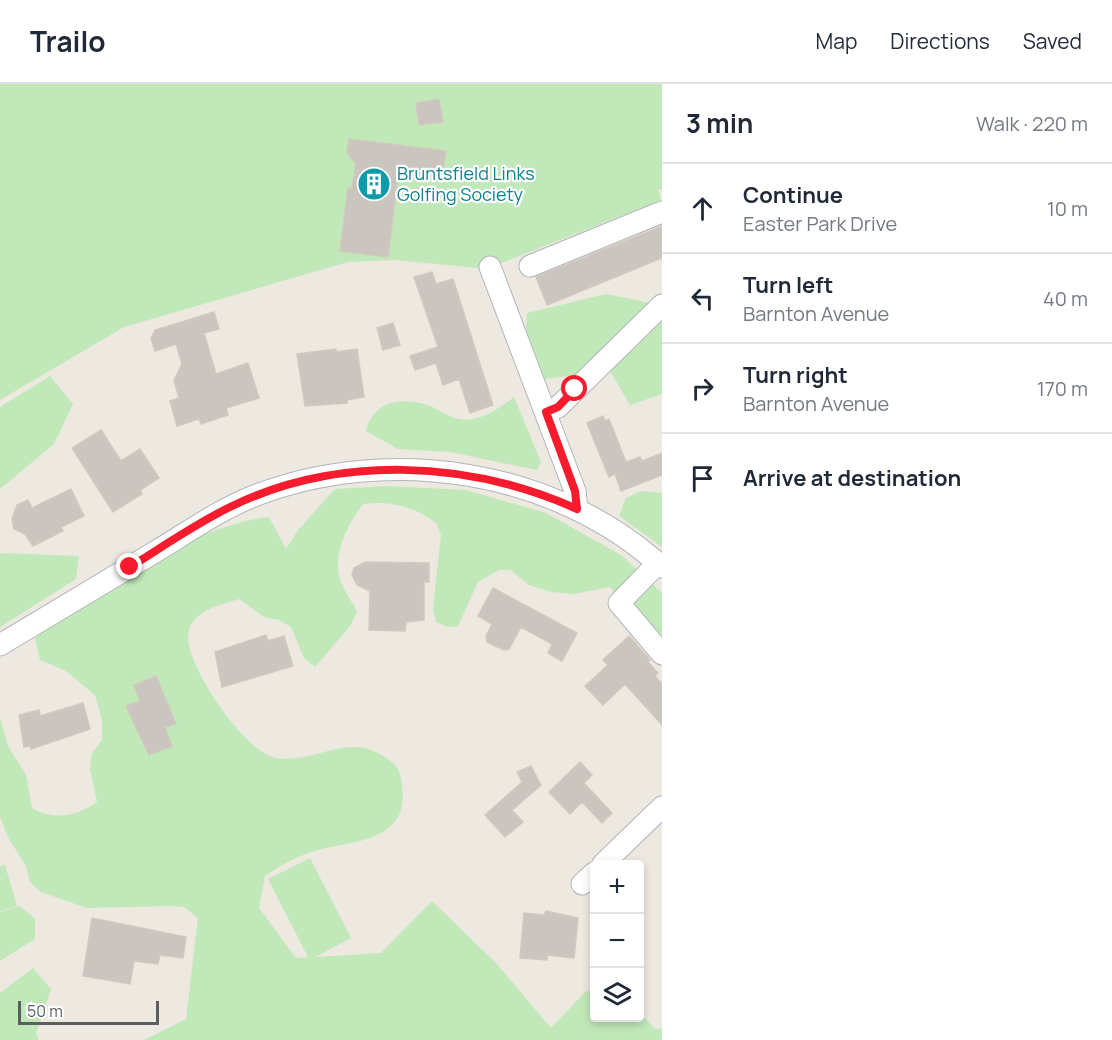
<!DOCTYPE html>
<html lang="en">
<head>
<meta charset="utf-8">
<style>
  body { margin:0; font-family:Manrope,sans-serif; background:#f6f6f7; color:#1f2937 }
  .controls { position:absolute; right:18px; bottom:18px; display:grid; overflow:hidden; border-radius:6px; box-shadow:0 3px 9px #0003 }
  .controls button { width:54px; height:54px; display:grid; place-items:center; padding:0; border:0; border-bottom:2px solid #e0e1e3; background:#fff; color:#1f2937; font:30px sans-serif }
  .scale { position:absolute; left:18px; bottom:15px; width:141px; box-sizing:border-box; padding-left:6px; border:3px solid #595e62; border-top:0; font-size:16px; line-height:21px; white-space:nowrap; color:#595e62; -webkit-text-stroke:4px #fff; paint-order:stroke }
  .stop { position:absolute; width:18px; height:18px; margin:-14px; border:4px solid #f71c2d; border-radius:50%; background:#fff }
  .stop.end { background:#f71c2d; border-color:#fff; box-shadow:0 2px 6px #0008 }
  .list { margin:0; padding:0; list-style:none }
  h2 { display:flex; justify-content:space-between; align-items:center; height:78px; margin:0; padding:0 24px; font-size:26px }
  h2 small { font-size:20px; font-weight:400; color:#747a83 }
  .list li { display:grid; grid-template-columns:39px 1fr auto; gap:18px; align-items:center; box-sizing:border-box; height:90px; padding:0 24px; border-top:2px solid #e0e1e3 }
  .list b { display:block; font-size:22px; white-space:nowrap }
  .list p { margin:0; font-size:20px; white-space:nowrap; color:#747a83 }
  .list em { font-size:20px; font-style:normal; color:#747a83 }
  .icon { flex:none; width:33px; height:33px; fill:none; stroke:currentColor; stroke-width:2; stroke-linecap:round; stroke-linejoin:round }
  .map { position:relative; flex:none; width:662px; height:956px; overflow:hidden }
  header { display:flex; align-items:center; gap:36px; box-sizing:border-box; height:84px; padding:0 30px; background:#fff; border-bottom:2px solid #e0e1e3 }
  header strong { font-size:28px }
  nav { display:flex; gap:33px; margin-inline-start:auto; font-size:21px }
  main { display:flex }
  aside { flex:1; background:#fff }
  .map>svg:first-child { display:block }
  .green { fill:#c1e8b9 }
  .building { fill:#cac5bf; stroke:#d2c9be; stroke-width:1.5 }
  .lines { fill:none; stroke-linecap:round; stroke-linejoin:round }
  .minor-casing { stroke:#b1b5b9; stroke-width:23 }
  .minor { stroke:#fff; stroke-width:21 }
  .route { stroke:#f71c2d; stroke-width:8 }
  .labels { text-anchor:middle; stroke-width:4.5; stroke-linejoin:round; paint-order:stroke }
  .culture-label { font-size:18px; fill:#0d838f; stroke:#fff; text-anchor:start }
</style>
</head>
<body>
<header>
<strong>Trailo</strong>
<nav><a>Map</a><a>Directions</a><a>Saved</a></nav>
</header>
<main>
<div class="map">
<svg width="662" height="956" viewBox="0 0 662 956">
  <rect width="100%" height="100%" fill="#ede8e0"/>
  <path class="green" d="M 0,0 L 662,0 L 662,105 L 658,105 L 661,116 L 499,180 L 478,184 L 395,176 L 348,178 L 124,243 L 0,316 Z
    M 606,210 L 662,221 L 662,310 L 630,321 L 610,287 L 544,295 L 526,244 L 527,229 Z
    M 50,292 L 73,320 L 54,360 L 0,405 L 0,323 Z
    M 514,313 L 541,378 L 537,386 L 450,368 L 398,365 L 366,347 C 373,318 399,313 424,320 C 436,323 447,333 459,335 C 479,339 499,324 514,313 Z
    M 389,402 L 466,406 L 546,429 L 621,471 L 662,509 L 662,566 L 654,560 L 610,503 L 574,510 L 551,508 L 529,501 L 510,486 L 499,486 L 478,498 L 458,542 L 447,543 L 436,538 L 433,525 L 441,451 L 437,440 C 417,423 388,416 363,420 C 347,441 331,472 341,498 C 345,508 352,518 357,527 L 351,541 L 315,583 L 304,574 L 291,543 L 279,536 L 264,533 L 239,515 C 220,521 189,527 188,553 C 188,584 244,668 276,674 C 319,681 351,642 394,680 C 404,689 405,720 399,731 C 383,762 336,758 309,769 C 294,774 278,783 265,792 L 259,824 L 296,874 L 308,873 L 268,795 L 310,774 L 351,854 L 315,873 L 381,869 L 432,817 L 497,880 L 551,944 L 586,907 L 594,908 L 594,934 L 640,934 L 640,929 L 655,945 L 662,944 L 662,956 L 144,956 L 186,935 L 198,834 L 184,823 L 169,822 L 87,824 L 41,808 L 30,798 L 26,782 L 9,755 L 0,733 L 0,633 L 8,662 L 26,691 L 32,724 C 54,737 77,732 97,718 L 90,685 L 92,669 L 102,656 L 102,636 L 95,611 L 66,587 L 40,576 L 35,554 L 54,535 C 116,497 196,441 269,433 L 286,465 L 298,446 L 335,405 Z
    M 641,407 L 662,409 L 662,463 L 619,432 L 626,414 Z
    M 0,469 L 79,472 L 76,495 L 0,543 Z
    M 5,781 L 17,822 L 0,827 L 0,782 Z
    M 19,822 L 35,834 L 35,855 L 0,877 L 0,828 Z
    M 33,884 L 51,905 L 36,950 L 39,956 L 0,956 L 0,909 Z"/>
  <path class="building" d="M 439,15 L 443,38 L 419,41 L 416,19 Z
    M 349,55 L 446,67 L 443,87 L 428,85 L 426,97 L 398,93 L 388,173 L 340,167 L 348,104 L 352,104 L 356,80 L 347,68 Z
    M 662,142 L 662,174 L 547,221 L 536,193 Z
    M 432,188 L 436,200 L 453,195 L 493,321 L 470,329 L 459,295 L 443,301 L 436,279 L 415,286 L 410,272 L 438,263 L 414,193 Z
    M 214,228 L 219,245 L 204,249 L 216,290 L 248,279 L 259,314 L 226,324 L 228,331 L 201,340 L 199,335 L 177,342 L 170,317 L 179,314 L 174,296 L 182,280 L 176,260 L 155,267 L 151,254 L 155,246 Z
    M 393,239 L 400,261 L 383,266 L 377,244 Z
    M 336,265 L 336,268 L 357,265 L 364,313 L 347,316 L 347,319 L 305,322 L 297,270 Z
    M 603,332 L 605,337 L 609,335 L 626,378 L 640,373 L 642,377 L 662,369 L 662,391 L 621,407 L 615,390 L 609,393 L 587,339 Z
    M 101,346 L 121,377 L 140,365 L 159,394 L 140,406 L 142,410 L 113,428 L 72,364 Z
    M 71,405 L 84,432 L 61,443 L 63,447 L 33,462 L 25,450 L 14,445 L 12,435 L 17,421 L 28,416 L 32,424 Z
    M 365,478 L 429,479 L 429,498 L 424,498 L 424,536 L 406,538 L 405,547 L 369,546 L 370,507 L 357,501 L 352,491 L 354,484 Z
    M 493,504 L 577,549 L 562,577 L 548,569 L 552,560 L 521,543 L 509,565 L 504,566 L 487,558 L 486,552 L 492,540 L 478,532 Z
    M 266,551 L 268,557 L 284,552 L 293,582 L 222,603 L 215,568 Z
    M 629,552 L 650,576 L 648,578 L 658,589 L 655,592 L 662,600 L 662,641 L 625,600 L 603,621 L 585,602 L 608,581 L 603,576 Z
    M 156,592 L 176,640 L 165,643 L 172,662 L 149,671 L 126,622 L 140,617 L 134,601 Z
    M 83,619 L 90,645 L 31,665 L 30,662 L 24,663 L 19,631 L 39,626 L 40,632 Z
    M 580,678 L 592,691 L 584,699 L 612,729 L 602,739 L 582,718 L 570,730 L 549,708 Z
    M 531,682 L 541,701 L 512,726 L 523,738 L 505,753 L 485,731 L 522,698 L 517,688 Z
    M 546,827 L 578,834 L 574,874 L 547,871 L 547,876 L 520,874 L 524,829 L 544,831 Z
    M 92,834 L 186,853 L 183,874 L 160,871 L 158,880 L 134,877 L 130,900 L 83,892 Z"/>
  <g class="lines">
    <g class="minor-casing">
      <path id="minor" d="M 530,182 L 662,128
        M 490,183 L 575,407 L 577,425
        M 546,328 L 558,323 L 662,221
        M 658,479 L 619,519 L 662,570
        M 0,561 C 52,530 104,499 155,468 C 188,448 219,426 254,412 C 388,360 555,385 662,483
        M 603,780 L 662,723
        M 582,800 L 594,789"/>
    </g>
    <use href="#minor" class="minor"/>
  </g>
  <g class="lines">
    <path class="route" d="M 130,483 C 162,463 194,441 228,424 C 337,370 468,376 577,425 L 575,407 L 546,328 L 558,323 L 575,305"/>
  </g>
  <defs>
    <g id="building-disc" transform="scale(1.725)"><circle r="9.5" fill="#0f9aa8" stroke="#fff"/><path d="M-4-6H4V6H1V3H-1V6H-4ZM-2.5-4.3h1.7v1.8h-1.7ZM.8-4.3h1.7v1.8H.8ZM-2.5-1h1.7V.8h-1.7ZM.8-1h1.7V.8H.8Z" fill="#fff"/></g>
  </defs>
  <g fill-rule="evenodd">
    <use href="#building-disc" x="374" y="100"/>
  </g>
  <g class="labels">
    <g class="culture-label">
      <text x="397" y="96">Bruntsfield Links<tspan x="397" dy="21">Golfing Society</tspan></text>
    </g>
  </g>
</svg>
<div class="controls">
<button>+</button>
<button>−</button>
<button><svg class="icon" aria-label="layers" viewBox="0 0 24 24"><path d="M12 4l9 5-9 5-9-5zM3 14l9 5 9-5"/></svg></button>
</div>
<div class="scale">50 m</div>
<div class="stop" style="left:575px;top:305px"></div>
<div class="stop end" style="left:130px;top:483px"></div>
</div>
<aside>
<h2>3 min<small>Walk · 220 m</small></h2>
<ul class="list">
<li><svg class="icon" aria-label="ahead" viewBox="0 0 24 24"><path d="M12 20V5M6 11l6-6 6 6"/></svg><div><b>Continue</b><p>Easter Park Drive</p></div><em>10 m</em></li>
<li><svg class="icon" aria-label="left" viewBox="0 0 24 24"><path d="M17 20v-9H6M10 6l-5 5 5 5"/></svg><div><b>Turn left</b><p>Barnton Avenue</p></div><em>40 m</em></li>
<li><svg class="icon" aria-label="right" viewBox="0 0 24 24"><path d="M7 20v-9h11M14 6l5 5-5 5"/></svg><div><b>Turn right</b><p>Barnton Avenue</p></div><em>170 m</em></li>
<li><svg class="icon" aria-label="arrive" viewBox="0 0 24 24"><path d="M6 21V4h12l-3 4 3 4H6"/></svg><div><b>Arrive at destination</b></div></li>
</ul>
</aside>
</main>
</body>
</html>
